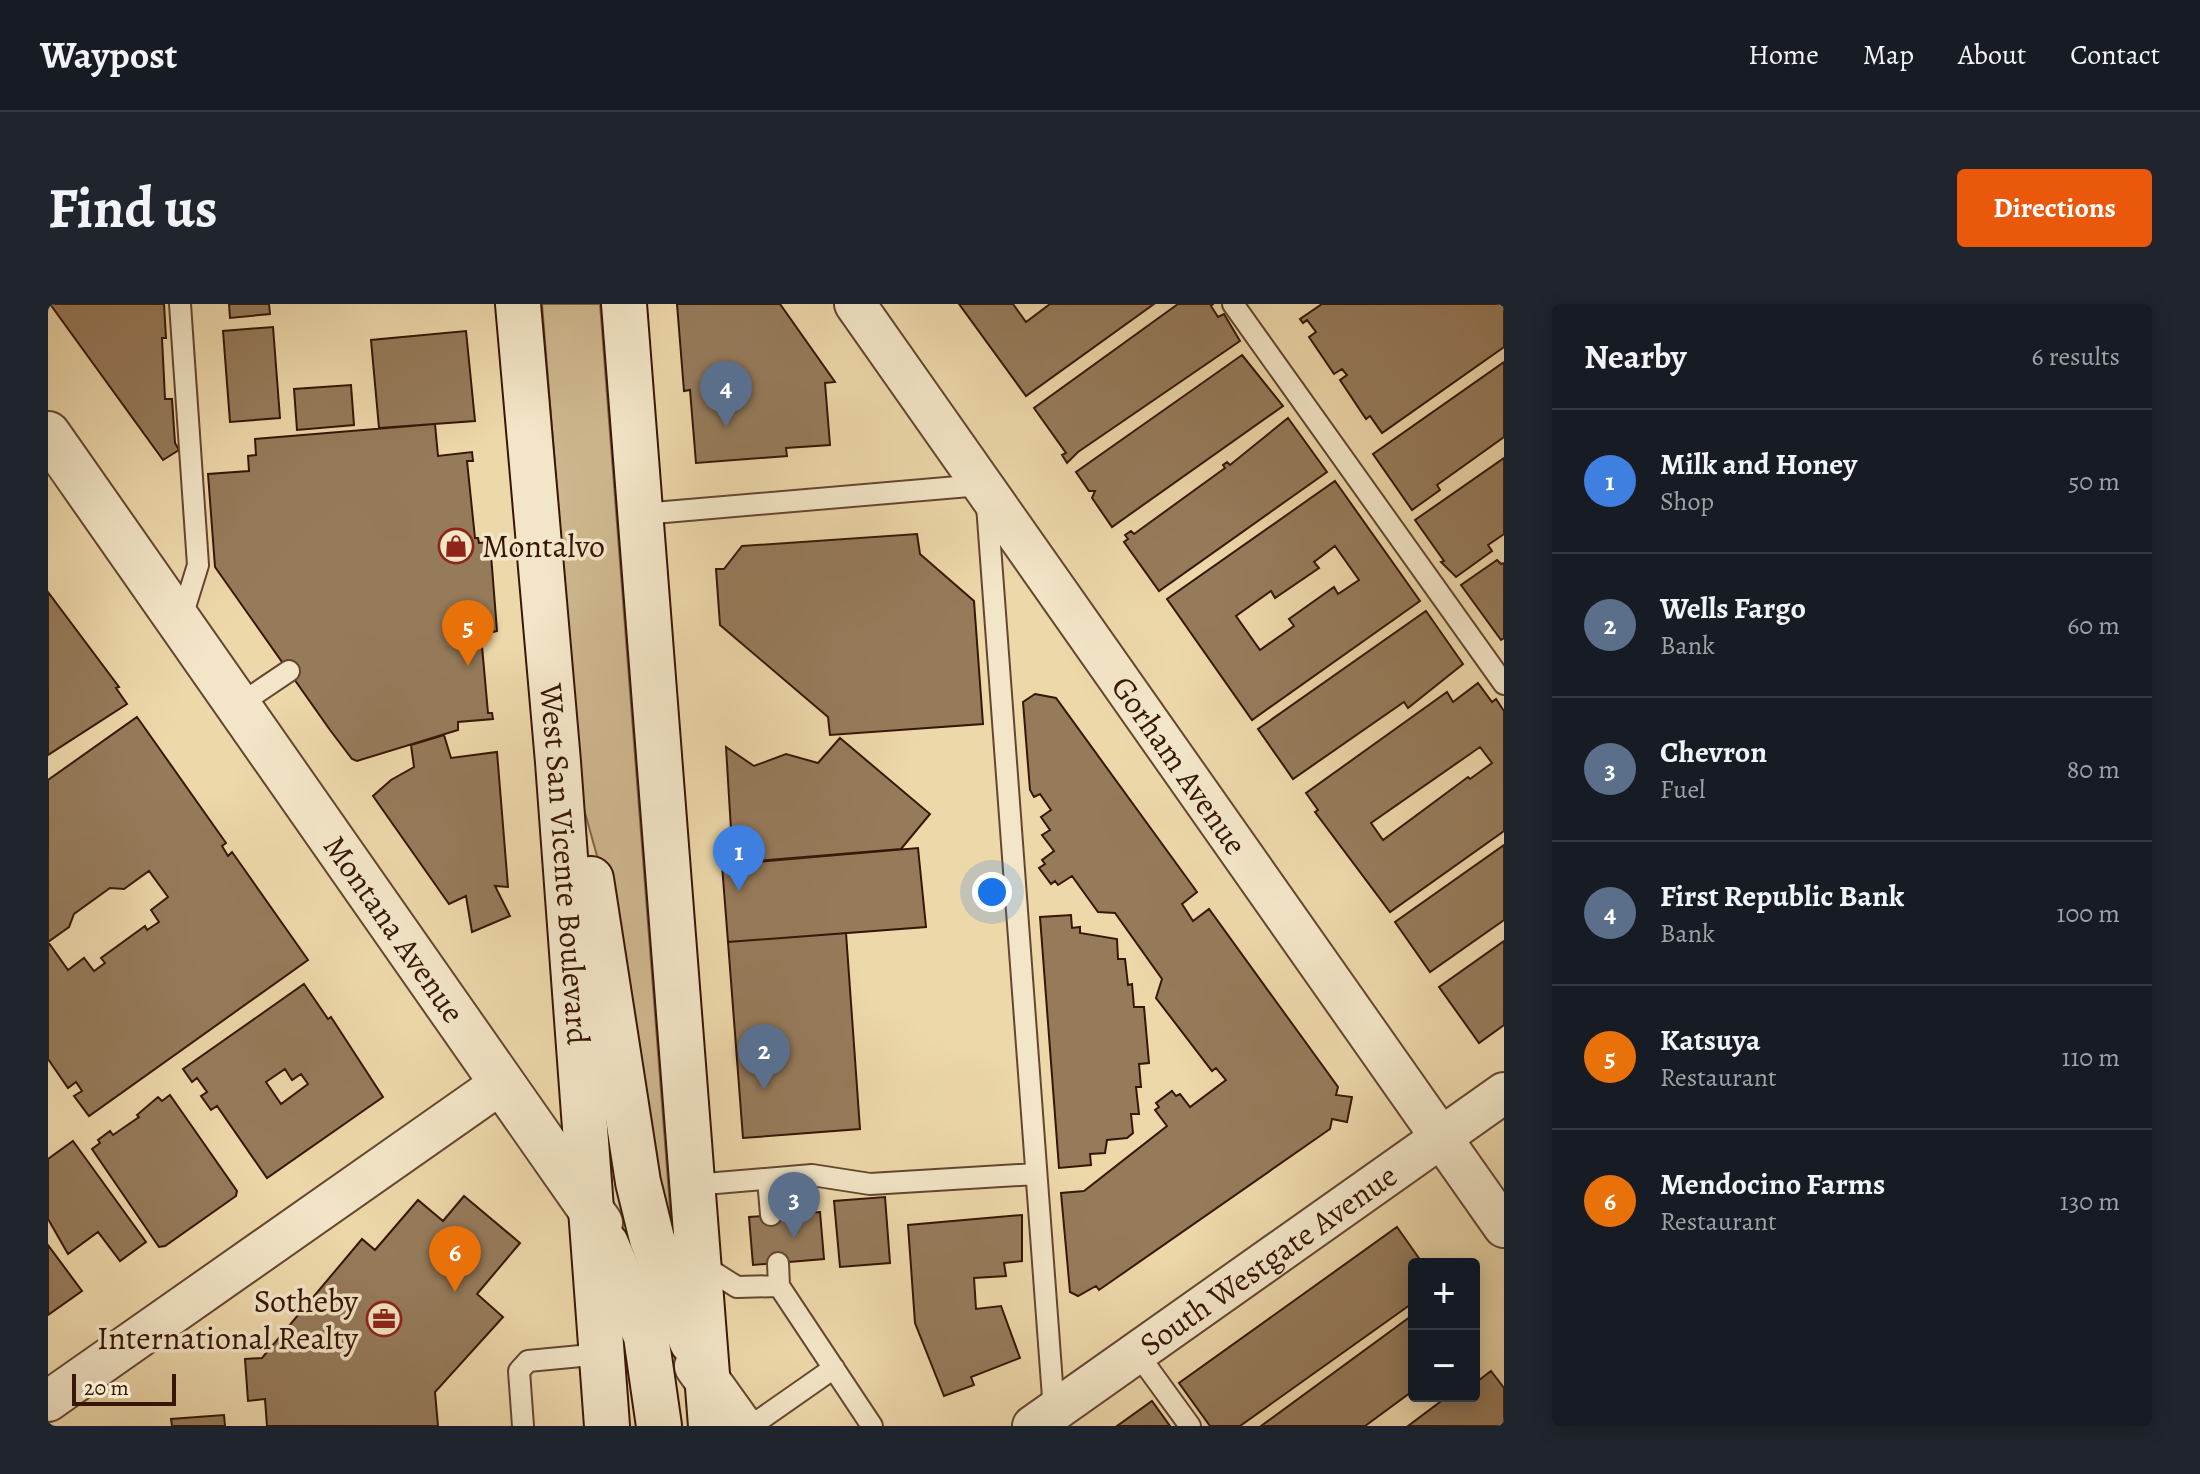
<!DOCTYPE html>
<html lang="en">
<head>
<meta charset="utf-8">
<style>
  body { margin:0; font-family:Alegreya,serif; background:#20242c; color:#f1f3f6 }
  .controls { position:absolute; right:24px; bottom:24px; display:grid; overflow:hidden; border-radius:8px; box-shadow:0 4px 20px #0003 }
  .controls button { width:72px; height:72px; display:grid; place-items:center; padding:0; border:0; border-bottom:2px solid #363941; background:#171b24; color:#f1f3f6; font:40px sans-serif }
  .scale { position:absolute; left:24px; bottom:20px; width:104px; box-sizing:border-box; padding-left:8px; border:4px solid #371606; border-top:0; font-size:22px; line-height:28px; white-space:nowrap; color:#371606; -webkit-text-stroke:6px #f3e6c8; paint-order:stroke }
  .you { position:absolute; left:944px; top:588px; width:28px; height:28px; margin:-20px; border:6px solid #fff; border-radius:50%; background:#1a73e8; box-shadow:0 0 0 12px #1a73e833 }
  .badge { display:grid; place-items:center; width:52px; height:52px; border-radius:50%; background:#ea580c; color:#fff; font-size:26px; font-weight:700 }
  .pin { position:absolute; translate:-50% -66px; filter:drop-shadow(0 2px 4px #0008) }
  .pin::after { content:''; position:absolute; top:42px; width:28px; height:24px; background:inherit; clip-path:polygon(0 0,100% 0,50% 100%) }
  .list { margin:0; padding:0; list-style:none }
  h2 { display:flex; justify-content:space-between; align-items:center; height:104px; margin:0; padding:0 32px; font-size:34px }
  h2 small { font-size:26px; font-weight:400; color:#9ea1a6 }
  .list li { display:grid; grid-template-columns:52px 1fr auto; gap:24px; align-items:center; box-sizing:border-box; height:144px; padding:0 32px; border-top:2px solid #363941 }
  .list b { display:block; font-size:30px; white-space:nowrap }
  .list p { margin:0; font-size:26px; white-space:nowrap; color:#9ea1a6 }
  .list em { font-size:26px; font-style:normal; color:#9ea1a6 }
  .map { position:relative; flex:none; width:1456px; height:1122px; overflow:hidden; border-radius:8px }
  header { display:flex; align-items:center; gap:48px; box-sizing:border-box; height:112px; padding:0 40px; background:#171b24; border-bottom:2px solid #363941 }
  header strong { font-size:38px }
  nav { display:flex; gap:44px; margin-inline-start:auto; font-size:28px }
  .intro { display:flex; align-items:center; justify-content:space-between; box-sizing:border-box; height:192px; padding:0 48px }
  h1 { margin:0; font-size:56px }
  .button { padding:20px 36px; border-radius:8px; background:#ea580c; color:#fff; font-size:28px; font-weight:700 }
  main { display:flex; gap:48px; padding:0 48px }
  aside { flex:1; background:#171b24; border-radius:8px; box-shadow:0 4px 20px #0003 }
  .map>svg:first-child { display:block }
  .green { fill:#ceb78e; stroke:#82664a; stroke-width:2 }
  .building { fill:#967b5b; stroke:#371606; stroke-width:2; fill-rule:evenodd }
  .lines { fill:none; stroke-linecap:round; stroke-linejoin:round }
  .service-casing { stroke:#64462f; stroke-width:24 }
  .minor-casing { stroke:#64462f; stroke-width:44 }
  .tertiary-casing { stroke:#64462f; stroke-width:48 }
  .secondary-casing { stroke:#371606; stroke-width:48 }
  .service { stroke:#f3e6c8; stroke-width:20 }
  .minor { stroke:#f3e6c8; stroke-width:40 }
  .tertiary { stroke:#f3e6c8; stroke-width:44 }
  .secondary { stroke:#f3e6c8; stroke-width:44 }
  .labels { text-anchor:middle; stroke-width:7; stroke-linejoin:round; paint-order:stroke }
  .poi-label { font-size:32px; fill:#371606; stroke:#f3e6c8; text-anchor:start }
  .street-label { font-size:32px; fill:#371606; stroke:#f3e6c8 }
</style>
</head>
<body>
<header>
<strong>Waypost</strong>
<nav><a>Home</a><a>Map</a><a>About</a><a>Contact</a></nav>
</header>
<div class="intro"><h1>Find us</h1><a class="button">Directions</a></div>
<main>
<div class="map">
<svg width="1456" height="1122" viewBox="0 0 1456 1122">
  <rect width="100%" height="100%" fill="#edd8aa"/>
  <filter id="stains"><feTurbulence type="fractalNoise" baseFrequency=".0025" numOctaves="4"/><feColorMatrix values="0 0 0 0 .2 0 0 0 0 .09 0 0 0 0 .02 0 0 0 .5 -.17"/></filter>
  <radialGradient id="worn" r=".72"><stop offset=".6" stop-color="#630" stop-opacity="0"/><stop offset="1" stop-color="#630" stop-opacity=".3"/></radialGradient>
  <path class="green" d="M 494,0 L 552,0 L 623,916 L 605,888 L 556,577 L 534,498 Z"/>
  <path class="building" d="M 2,0 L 116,0 L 118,34 L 114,34 L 117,95 L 124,95 L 127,139 L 131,146 L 115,156 Z
    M 181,0 L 221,0 L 222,10 L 182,14 Z
    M 629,0 L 732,0 L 787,78 L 777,79 L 782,141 L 738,144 L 739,152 L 648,159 L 642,86 L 636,87 Z
    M 911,0 L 965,0 L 978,18 L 1002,0 L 1106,0 L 978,92 Z
    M 1130,0 L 1165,0 L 1163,2 L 1170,13 L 1176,10 L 1192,37 L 1030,148 L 1019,159 L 1014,151 L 1018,149 L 986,104 Z
    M 1274,0 L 1456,0 L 1456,43 L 1334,129 L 1322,112 L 1318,115 L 1292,76 L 1299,71 L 1294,65 L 1286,70 L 1261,33 L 1268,28 L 1259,16 L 1255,19 L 1252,15 Z
    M 225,23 L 232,114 L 182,118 L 175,27 Z
    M 418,27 L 427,117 L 331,124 L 323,36 Z
    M 1194,51 L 1235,102 L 1064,223 L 1044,194 L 1047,187 L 1041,187 L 1028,168 Z
    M 1456,58 L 1456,133 L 1389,181 L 1392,186 L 1364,206 L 1325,150 Z
    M 303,81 L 306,121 L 249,126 L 246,85 Z
    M 1240,114 L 1279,168 L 1111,287 L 1076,238 L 1080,235 L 1077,231 L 1083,227 L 1086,230 L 1177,164 L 1175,161 L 1179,158 L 1182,161 Z
    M 387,120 L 390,152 L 424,148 L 425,157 L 419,157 L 427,234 L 430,234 L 431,239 L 442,238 L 449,327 L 433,331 L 440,409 L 444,409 L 445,415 L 410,418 L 410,426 L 309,457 L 304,455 L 282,426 L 167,263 L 160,170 L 201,167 L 200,152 L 208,151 L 207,135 Z
    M 1456,154 L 1456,230 L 1440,241 L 1444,247 L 1408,273 L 1393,258 L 1396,257 L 1367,216 Z
    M 1287,177 L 1372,297 L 1204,416 L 1119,295 ZM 1287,242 L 1311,276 L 1290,290 L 1286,283 L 1241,315 L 1246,322 L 1212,346 L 1188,312 L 1223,287 L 1227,294 L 1271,264 L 1266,258 Z
    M 869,230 L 872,250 L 926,297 L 935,420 L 782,431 L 780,413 L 672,321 L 668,265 L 676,265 L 694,242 Z
    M 1449,256 L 1453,260 L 1456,259 L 1456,334 L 1453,336 L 1413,281 Z
    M 0,288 L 71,383 L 68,384 L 79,400 L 0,451 Z
    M 1378,307 L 1415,360 L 1360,404 L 1356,398 L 1245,475 L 1210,425 Z
    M 1430,379 L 1444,398 L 1448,395 L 1456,407 L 1456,527 L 1342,608 L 1267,508 L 1270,506 L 1258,489 L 1399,388 L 1405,398 ZM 1432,443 L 1444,459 L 1422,475 L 1420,473 L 1335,536 L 1323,519 Z
    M 987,390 L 1008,394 L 1149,588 L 1134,600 L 1145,617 L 1161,605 L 1290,783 L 1288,791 L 1304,793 L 1299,818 L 1284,815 L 1282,825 L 1051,986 L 1048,982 L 1030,992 L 1022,988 L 1013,889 L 1036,887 L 1119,822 L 1107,806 L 1111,803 L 1108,799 L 1124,787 L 1128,792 L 1132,790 L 1142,803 L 1178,776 L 1168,764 L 1164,767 L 1108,694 L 1114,675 L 1067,609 L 1050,608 L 1024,572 L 1010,581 L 1007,577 L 1003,580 L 991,564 L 997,560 L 994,556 L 1006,547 L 994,531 L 1002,526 L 993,513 L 1003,506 L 992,490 L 986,493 L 982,486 L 975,398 Z
    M 89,413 L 178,539 L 174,542 L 180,552 L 184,548 L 260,656 L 41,812 L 26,792 L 34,787 L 28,778 L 20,784 L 0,755 L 0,638 L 20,666 L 36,654 L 46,667 L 57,659 L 53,654 L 97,622 L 99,626 L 111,618 L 103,606 L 120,593 L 101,567 L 76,585 L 62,584 L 26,610 L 21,623 L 0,638 L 0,476 Z
    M 396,431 L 403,454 L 449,448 L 460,583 L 447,582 L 462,612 L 424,628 L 418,592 L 401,600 L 325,492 L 343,476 L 366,463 L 363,441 Z
    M 792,434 L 882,510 L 853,545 L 685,559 L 678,443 L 706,462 L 738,450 L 770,459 Z
    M 1456,541 L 1456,616 L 1382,668 L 1347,618 Z
    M 870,544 L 878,623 L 680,638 L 674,561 Z
    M 1023,611 L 1024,624 L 1032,623 L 1032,629 L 1069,635 L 1070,655 L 1077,655 L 1080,681 L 1084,680 L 1086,703 L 1096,703 L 1101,759 L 1091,760 L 1093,783 L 1088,783 L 1091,810 L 1083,810 L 1085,829 L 1079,834 L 1059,836 L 1057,849 L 1042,850 L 1043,861 L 1011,864 L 992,613 Z
    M 798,629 L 812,825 L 695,834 L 680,638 Z
    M 1456,637 L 1456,721 L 1431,739 L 1391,683 Z
    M 256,680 L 280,715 L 283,713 L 335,793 L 219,874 L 169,802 L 163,806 L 153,792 L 159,788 L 149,774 L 144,778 L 135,765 ZM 237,765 L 244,776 L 253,770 L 260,780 L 233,800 L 218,778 Z
    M 122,791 L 189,887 L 188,892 L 117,942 L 111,943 L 44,845 L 52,839 L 50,836 L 62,827 L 65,831 L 91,813 L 89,811 L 110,793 L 114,797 Z
    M 25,837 L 98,938 L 72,957 L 50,928 L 20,950 L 0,915 L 0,855 Z
    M 416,892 L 472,939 L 429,990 L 455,1013 L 387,1088 L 390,1122 L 219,1122 L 217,1095 L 200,1097 L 197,1055 L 214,1054 L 314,935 L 327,946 L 370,896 L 395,917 Z
    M 837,893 L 842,959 L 792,963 L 786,897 Z
    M 772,908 L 776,955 L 705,961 L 701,913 Z
    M 974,911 L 974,957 L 956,959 L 958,972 L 926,974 L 928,1005 L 953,1002 L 972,1054 L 923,1073 L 926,1081 L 896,1092 L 867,1019 L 860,921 Z
    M 1349,923 L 1375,960 L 1366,960 L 1366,998 L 1192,1122 L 1162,1122 L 1131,1079 Z
    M 0,941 L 34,987 L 0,1011 Z
    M 1366,1010 L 1366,1086 L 1317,1122 L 1213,1122 Z
    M 1443,1067 L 1456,1084 L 1456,1122 L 1360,1122 L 1400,1092 L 1426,1092 L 1426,1080 Z
    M 1104,1097 L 1122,1122 L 1069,1122 Z
    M 176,1111 L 177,1122 L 124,1122 L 123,1115 Z"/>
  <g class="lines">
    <g class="service-casing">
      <path id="service" d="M 132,0 L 150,261 L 133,316
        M 1185,0 L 1456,380
        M 939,201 L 1006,1107
        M 594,210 L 933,181
        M 192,400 L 241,367
        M 720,875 L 723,911
        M 645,881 L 764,871 L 822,880 L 988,870
        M 651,959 L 689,983 L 731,982
        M 730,959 L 731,982 L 824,1122
        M 1089,1049 L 1142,1122
        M 475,1122 L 471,1067 L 480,1057 L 554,1050
        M 703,1122 L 786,1064"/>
    </g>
    <g class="minor-casing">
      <g id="minor">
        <path id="s1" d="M 807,0 L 1456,923"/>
        <path d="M 0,1097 L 455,778"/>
        <path id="s2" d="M 985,1122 L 1456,789"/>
      </g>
    </g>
    <g class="tertiary-casing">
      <g id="tertiary">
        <path id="s3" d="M 0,130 L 552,919"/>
        <path d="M 649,1062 L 692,1122"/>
      </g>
    </g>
    <g class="secondary-casing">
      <g id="secondary">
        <path id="s4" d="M 470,0 L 510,458 L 559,1122"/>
        <path d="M 576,0 L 663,1122"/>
        <path d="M 543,575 L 590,878 L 604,935 L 644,1038"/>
        <path d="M 558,940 L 598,1032 L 611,1122"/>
      </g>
    </g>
    <use href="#service" class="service"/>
    <use href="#minor" class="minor"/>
    <use href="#tertiary" class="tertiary"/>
    <use href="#secondary" class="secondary"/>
  </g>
  <defs>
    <g id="shop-ring" transform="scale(1.8)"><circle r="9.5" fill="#f3e6c8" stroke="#8f2418" stroke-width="1.5"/><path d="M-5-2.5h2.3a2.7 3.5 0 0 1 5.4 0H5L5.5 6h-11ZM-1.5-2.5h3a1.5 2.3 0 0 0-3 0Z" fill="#8f2418"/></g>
    <g id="office-ring" transform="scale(1.8)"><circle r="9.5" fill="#f3e6c8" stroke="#8f2418" stroke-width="1.5"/><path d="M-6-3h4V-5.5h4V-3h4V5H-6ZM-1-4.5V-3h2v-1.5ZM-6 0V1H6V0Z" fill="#8f2418"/></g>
  </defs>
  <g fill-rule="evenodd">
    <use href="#shop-ring" x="408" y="242"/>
    <use href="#office-ring" x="336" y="1015"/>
  </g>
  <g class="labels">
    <g class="poi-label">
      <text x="434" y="253">Montalvo</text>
      <text x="310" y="1008" text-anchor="end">Sotheby<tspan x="310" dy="37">International Realty</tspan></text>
    </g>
    <g class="street-label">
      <text dy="11" stroke="none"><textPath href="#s1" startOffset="564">Gorham Avenue</textPath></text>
      <text dy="11" stroke="none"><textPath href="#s4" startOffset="562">West San Vicente Boulevard</textPath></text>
      <text dy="11" stroke="none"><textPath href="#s3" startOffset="604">Montana Avenue</textPath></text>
      <text dy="11" stroke="none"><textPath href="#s2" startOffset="288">South Westgate Avenue</textPath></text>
    </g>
  </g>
  <rect width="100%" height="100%" filter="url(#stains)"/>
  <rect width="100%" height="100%" fill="url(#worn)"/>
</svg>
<div class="controls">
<button>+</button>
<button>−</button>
</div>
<div class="scale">20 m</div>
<div class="you"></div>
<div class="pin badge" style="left:691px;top:587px;background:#3f7fe0">1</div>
<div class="pin badge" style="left:716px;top:786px;background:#5c6f8a">2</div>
<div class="pin badge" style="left:746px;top:934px;background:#5c6f8a">3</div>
<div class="pin badge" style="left:678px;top:123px;background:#5c6f8a">4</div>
<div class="pin badge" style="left:420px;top:362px;background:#e8710a">5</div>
<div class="pin badge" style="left:407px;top:988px;background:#e8710a">6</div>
</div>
<aside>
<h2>Nearby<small>6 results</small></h2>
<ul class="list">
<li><span class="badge" style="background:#3f7fe0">1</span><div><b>Milk and Honey</b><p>Shop</p></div><em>50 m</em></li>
<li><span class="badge" style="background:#5c6f8a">2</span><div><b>Wells Fargo</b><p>Bank</p></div><em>60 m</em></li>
<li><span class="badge" style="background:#5c6f8a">3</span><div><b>Chevron</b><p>Fuel</p></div><em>80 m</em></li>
<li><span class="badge" style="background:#5c6f8a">4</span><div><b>First Republic Bank</b><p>Bank</p></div><em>100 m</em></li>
<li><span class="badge" style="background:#e8710a">5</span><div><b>Katsuya</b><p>Restaurant</p></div><em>110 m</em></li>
<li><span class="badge" style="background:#e8710a">6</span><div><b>Mendocino Farms</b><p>Restaurant</p></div><em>130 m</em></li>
</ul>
</aside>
</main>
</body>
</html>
